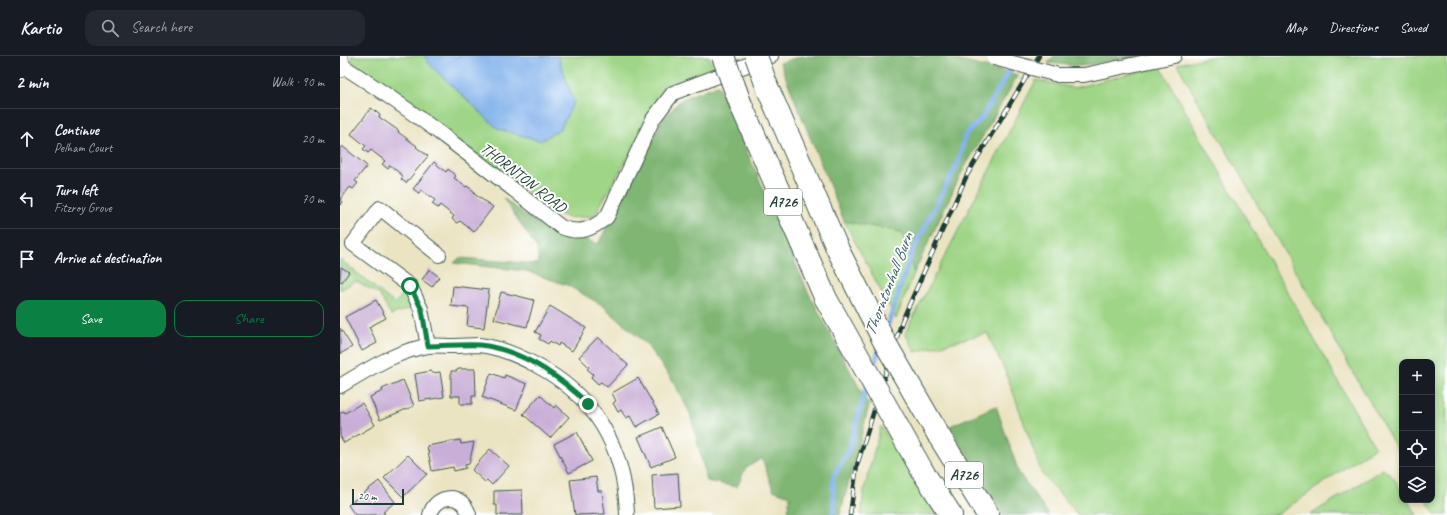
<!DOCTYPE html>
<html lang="en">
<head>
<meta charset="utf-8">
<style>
  body { margin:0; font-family:Caveat,sans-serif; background:#242831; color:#f1f3f6 }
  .controls { position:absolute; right:12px; bottom:12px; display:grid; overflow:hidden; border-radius:8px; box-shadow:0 2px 6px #0003 }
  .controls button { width:36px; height:36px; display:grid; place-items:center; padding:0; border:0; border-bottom:1px solid #363941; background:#171b24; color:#f1f3f6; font:20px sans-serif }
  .scale { position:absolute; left:12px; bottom:10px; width:52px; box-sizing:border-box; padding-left:4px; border:2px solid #1f3d34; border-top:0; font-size:11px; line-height:14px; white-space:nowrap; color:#1f3d34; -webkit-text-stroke:3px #fff; paint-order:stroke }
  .stop { position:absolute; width:12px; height:12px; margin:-9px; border:3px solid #0b8043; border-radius:50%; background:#fff }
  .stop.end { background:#0b8043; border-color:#fff; box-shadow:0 1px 4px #0008 }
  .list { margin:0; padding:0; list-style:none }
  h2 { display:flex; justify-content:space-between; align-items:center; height:52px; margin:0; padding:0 16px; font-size:17px }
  h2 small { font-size:13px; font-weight:400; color:#9ea1a6 }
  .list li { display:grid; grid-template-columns:26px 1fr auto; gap:12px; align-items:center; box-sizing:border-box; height:60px; padding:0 16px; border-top:1px solid #363941 }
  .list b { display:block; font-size:15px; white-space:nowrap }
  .list p { margin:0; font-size:13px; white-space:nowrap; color:#9ea1a6 }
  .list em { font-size:13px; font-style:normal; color:#9ea1a6 }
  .actions { display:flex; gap:8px; padding:12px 16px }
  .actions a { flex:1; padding:9px 0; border:1px solid #0b8043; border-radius:12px; text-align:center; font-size:14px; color:#0b8043 }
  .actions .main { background:#0b8043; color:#fff }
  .icon { flex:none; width:22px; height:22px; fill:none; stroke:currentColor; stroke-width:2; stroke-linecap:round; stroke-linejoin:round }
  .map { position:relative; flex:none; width:1107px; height:459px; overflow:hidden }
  header { display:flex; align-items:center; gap:24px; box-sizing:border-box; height:56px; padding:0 20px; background:#171b24; border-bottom:1px solid #363941 }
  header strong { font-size:19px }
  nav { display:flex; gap:22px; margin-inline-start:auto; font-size:14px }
  .search { width:280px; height:36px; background:#242831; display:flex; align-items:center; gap:10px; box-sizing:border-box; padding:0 14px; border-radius:12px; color:#9ea1a6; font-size:15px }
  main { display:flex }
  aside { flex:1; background:#171b24 }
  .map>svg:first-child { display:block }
  .green { fill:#9fd586; stroke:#5f895d }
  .forest { fill:#7fb673; stroke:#4f7a54 }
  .water { fill:#80b0eb; stroke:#507690 }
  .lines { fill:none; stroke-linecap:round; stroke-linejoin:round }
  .stream { stroke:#80b0eb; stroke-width:5 }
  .building { fill:#c9afd7 }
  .minor-casing { stroke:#3e5649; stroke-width:16 }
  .tertiary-casing { stroke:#3e5649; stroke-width:18 }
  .trunk-casing { stroke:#3e5649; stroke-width:24 }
  .minor { stroke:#fff; stroke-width:14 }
  .tertiary { stroke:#fff; stroke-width:17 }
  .trunk { stroke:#fff; stroke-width:22 }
  .rail-casing { stroke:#1f3d34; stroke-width:4.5 }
  .rail { stroke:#fff; stroke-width:3; stroke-dasharray:9; stroke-linecap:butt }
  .minor-bridge-casing { stroke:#3e5649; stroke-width:16; stroke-linecap:butt }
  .trunk-bridge-casing { stroke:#3e5649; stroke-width:24; stroke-linecap:butt }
  .minor-bridge { stroke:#fff; stroke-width:14 }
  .trunk-bridge { stroke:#fff; stroke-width:22 }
  .route { stroke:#0b8043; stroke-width:5 }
  .labels { text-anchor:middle; stroke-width:4; stroke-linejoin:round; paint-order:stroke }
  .shield { fill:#fff; stroke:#627771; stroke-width:1 }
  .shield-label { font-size:15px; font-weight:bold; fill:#1f3d34 }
  .street-label { font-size:16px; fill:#1f3d34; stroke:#fff }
  .water-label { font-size:17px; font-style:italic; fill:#3c606b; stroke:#fff }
</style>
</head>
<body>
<header>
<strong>Kartio</strong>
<div class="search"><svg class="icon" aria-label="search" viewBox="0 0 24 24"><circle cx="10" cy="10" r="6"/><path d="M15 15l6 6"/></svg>Search here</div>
<nav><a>Map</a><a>Directions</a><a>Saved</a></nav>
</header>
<main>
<aside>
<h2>2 min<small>Walk · 90 m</small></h2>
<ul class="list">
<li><svg class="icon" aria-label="ahead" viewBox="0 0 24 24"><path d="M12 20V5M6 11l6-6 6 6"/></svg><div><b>Continue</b><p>Pelham Court</p></div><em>20 m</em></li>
<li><svg class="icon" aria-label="left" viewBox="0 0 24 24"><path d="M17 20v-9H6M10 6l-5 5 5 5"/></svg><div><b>Turn left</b><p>Fitzroy Grove</p></div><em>70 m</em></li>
<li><svg class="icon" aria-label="arrive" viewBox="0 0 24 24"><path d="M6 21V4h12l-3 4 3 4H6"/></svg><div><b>Arrive at destination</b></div></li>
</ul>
<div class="actions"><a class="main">Save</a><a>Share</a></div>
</aside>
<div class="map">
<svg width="1107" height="459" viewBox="0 0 1107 459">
  <rect width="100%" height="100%" fill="#fff"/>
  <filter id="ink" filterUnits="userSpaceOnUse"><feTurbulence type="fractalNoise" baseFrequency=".025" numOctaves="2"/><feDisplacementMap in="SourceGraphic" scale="8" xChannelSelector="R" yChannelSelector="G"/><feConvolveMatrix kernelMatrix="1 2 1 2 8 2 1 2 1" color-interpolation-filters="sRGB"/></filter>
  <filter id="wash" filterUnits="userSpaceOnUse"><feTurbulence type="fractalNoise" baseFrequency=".012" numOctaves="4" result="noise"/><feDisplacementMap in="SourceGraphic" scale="16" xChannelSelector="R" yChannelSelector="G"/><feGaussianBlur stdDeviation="0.9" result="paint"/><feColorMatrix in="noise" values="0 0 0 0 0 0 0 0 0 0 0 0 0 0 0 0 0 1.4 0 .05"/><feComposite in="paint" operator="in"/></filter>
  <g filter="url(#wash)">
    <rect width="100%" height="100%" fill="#ebe4c3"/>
    <path class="green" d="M 11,0 L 369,0 L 374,15 L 327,33 L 254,160 L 228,162 L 214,156 L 12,6 Z
      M 874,0 L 1107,0 L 1107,459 L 1096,459 L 1086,444 L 1092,444 L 1092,306 L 1062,306 L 1062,402 L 837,8 Z
      M 820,10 L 1035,391 L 937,459 L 738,459 L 702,418 L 667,319 L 647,277 L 575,296 L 565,277 L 696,24 L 734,32 Z
      M 504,165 L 562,176 L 574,217 L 556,263 Z
      M 0,203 L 55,248 L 63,238 L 70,247 L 71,252 L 51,259 L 39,238 L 16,225 L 0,234 Z
      M 541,370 L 597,459 L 521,459 L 524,434 Z
      M 1043,413 C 1054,421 1062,430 1062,444 L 1068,444 L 1077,459 L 970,459 Z"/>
    <path class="forest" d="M 462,0 L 600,0 L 678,19 L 621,118 L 574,217 L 562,176 L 504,165 L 440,7 Z
      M 714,0 L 801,0 L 740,10 L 708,7 Z
      M 378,29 L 468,236 L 529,350 L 500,459 L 447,459 L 450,440 L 433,434 L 422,402 L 405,413 L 397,431 L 367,425 L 350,357 L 333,325 L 306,288 L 262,249 L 227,229 L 186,215 L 114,207 L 119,202 L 199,208 L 197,192 L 163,142 L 195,166 L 258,188 L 323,63 L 342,43 Z
      M 656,350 L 679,417 L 709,459 L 659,459 L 610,370 Z"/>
    <path class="water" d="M 84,0 L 218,0 L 234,46 L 221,72 L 201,85 L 158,73 L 92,11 Z"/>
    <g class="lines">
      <path class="stream" d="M 546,274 L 572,196 L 619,105 L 625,79 L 641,63 L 678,0
        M 533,312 L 540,291
        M 492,459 L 494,455 L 493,422 L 509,394 L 527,329"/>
    </g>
    <g id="blocks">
      <path class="building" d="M 31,52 L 40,59 L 39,61 L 59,75 L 58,76 L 77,90 L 76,91 L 88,100 L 66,127 L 61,123 L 63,120 L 50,109 L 48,113 L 42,108 L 45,105 L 31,94 L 28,97 L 23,93 L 26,90 L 11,78 Z
        M 2,90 L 27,110 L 15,125 L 18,127 L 13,133 L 10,131 L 0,144 L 3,146 L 0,149 L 0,92 Z
        M 94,106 L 106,116 L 108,113 L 116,120 L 114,122 L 126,131 L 127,130 L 135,136 L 134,138 L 153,151 L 134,176 L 120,165 L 117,167 L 112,163 L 114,160 L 100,149 L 98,152 L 92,148 L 95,144 L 81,134 L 79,137 L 73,133 Z
        M 1,211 L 9,216 L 2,226 L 0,225 Z
        M 89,213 L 99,221 L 92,231 L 82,224 Z
        M 113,230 L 149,234 L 144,272 L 127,270 L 129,252 L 111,250 Z
        M 161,236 L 194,244 L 187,271 L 154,263 Z
        M 36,244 L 46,262 L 29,271 L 37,287 L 22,295 L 5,261 Z
        M 210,250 L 246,272 L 232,295 L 219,287 L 218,290 L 210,285 L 208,288 L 199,283 L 201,279 L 195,276 Z
        M 0,272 L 12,291 L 0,298 Z
        M 258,281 L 288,309 L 267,331 L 261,326 L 258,328 L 251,321 L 253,318 L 247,313 L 249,311 L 239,301 Z
        M 118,313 L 135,313 L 136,340 L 132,340 L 132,348 L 120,348 L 120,340 L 111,340 L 111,315 L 117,315 Z
        M 91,315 L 92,317 L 100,316 L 104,341 L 79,345 L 75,318 Z
        M 151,317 L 164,322 L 165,319 L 187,328 L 176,354 L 142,341 Z
        M 298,322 L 319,358 L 296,371 L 290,360 L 286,362 L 281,354 L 278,356 L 273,347 L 276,345 L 272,337 Z
        M 63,324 L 74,350 L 40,364 L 30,341 L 43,335 L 42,333 Z
        M 200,339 L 214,352 L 216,349 L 229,361 L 210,382 L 183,358 Z
        M 22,347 L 35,369 L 4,387 L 0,380 L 0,357 L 4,355 L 5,357 Z
        M 322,371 L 335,401 L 311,411 L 298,381 Z
        M 237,376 L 252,405 L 229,417 L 214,388 Z
        M 120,384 L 121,388 L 134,386 L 129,408 L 125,409 L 126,412 L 114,415 L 113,411 L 92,415 L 87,390 Z
        M 150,393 L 169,410 L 152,429 L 147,424 L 145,426 L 132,414 Z
        M 68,399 L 87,418 L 63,441 L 44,422 Z
        M 338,417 L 340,450 L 314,452 L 312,419 Z
        M 256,421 L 258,435 L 262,435 L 265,458 L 235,459 L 230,424 Z
        M 39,425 L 55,446 L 43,456 L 45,457 L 42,459 L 15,459 L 8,449 Z
        M 182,434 L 183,459 L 157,459 L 157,449 L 154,449 L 154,435 Z"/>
    </g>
  </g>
  <g filter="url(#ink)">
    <use href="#blocks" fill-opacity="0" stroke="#3e5649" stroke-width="1"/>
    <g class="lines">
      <g class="minor-casing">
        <path id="minor" d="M 1,9 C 79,58 150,115 221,171 C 240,179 252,173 267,161 L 313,63 L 333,37 L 431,0
          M 718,19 L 744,19 L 834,0
          M 88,290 L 81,253 L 70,230 L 13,188 L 40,152 L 99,199
          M 0,330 C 27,314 56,295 88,290 C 95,289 104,290 112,290 C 121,290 130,289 139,289 C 158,291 177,299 194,308 C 254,339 285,391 287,459
          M 90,459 C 96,437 123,436 129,459"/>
      </g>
      <g class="tertiary-casing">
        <path id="tertiary" d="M 0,3 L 1,9 L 0,13"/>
      </g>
      <g class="trunk-casing">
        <path id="trunk" d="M 428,33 L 498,194
          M 401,49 L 486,243
          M 599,380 L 648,459
          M 583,416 L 611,459"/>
      </g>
      <use href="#minor" class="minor"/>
      <use href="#tertiary" class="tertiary"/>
      <use href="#trunk" class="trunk"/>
      <g class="rail-casing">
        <path id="rail" d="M 510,459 L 517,409 L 562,265 L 627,119 L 699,0"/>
      </g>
      <use href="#rail" class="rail"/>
      <g class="minor-bridge-casing">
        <path id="minor-bridge" d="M 654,2 L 718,19"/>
      </g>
      <g class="trunk-bridge-casing">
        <path id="trunk-bridge" d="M 383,0 L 401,49
          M 416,0 L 428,33
          M 498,194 L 544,285 L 599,380
          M 486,243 L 583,416"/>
      </g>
      <use href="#minor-bridge" class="minor-bridge"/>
      <use href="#trunk-bridge" class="trunk-bridge"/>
    </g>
  </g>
  <g class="lines" filter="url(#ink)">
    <path class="route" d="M 70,230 L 82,254 L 88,290 C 105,290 123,288 140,289 C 182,294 219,320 248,348"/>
  </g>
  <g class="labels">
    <g class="shield">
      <rect x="424" y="133" width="38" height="26" rx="3"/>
      <rect x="605" y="406" width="38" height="26" rx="3"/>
    </g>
    <g class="shield-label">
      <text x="443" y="151">A726</text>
      <text x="624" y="424">A726</text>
    </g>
    <g class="street-label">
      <text transform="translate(184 121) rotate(38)" y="6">THORNTON ROAD</text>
    </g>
    <g class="water-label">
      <text transform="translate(548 228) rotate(-69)" y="6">Thorntonhall Burn</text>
    </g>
  </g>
</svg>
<div class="controls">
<button>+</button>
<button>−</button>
<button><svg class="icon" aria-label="locate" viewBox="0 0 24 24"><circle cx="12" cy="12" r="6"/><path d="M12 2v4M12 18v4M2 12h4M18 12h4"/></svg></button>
<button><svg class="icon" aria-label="layers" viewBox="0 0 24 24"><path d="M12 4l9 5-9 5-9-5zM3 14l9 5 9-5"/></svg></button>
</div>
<div class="scale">20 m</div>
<div class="stop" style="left:70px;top:230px"></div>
<div class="stop end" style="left:248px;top:348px"></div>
</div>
</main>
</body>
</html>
